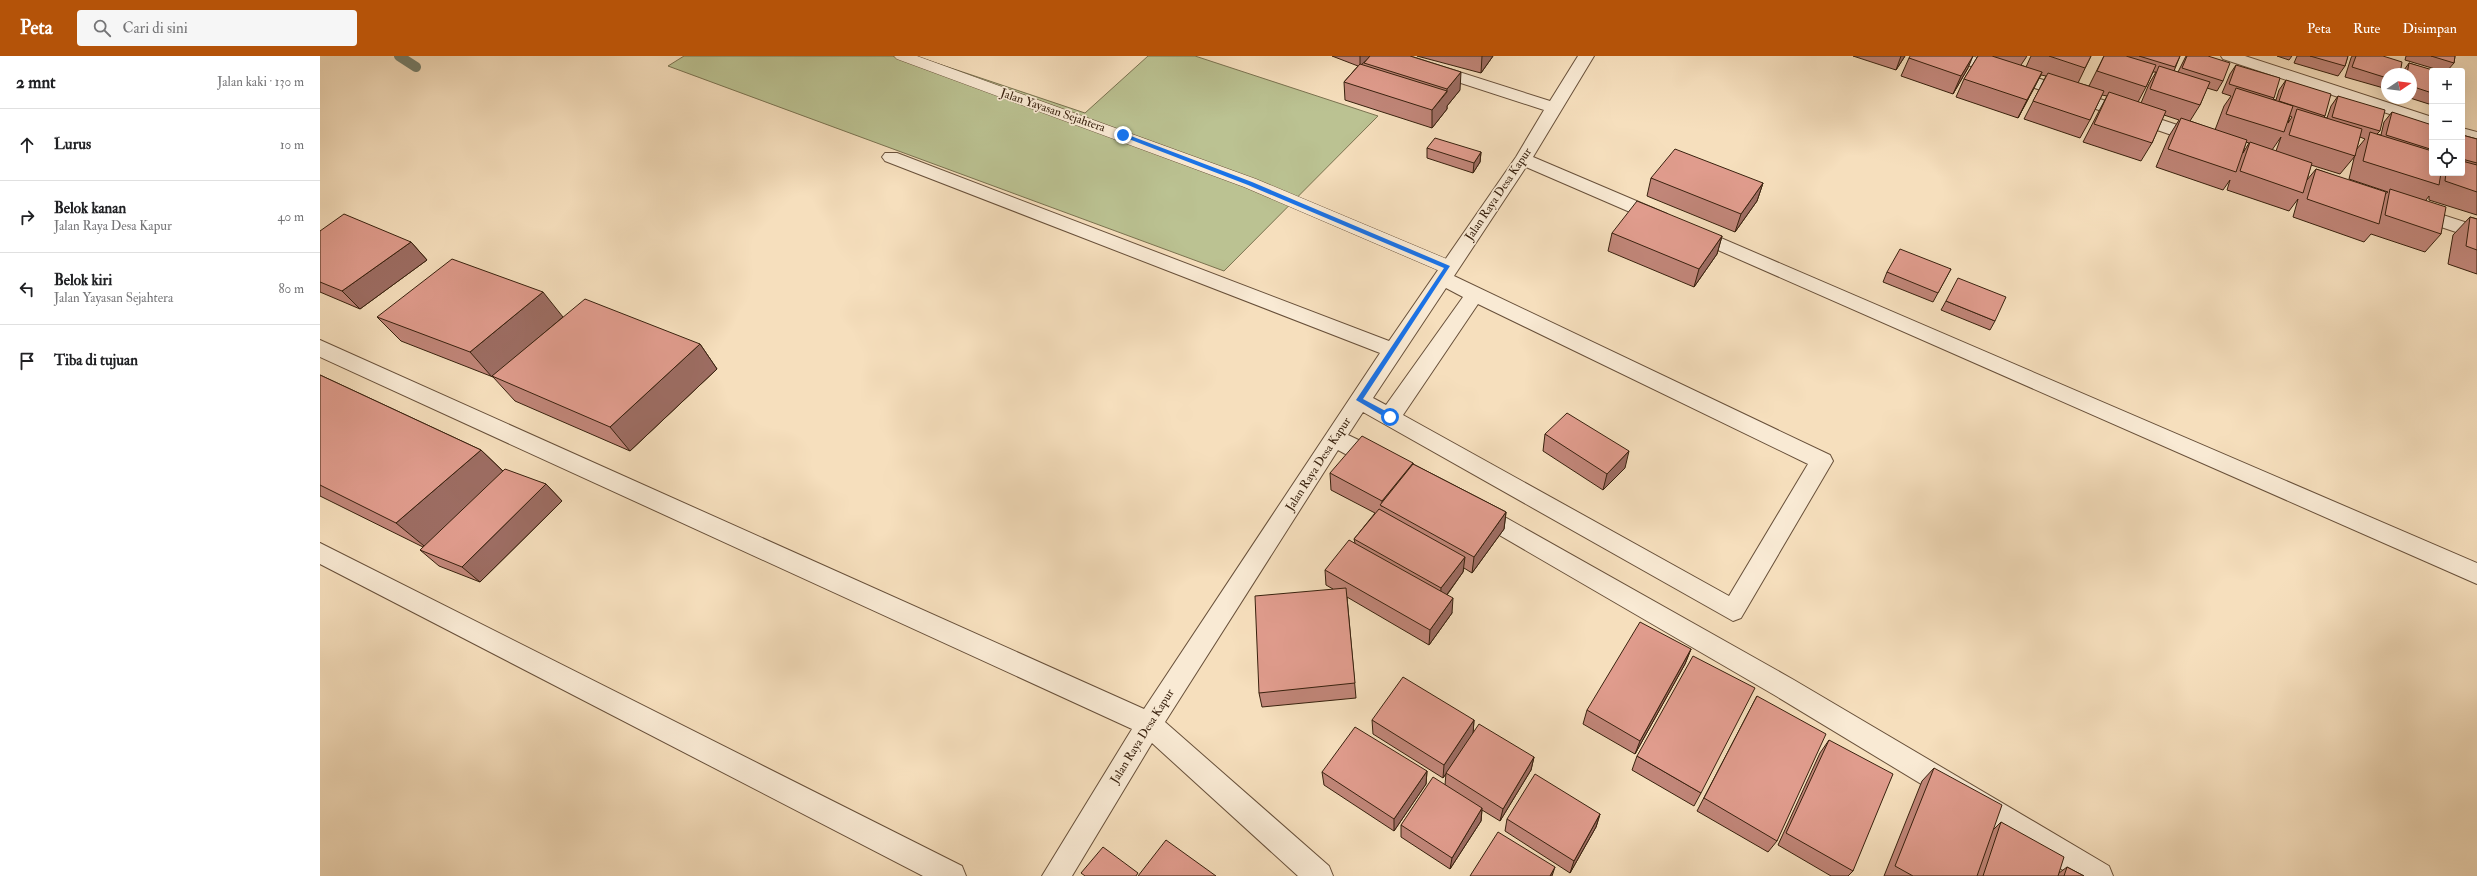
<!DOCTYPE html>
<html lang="id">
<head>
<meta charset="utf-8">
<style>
  body { margin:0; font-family:"IM FELL Double Pica",serif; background:#f6f6f6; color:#202124 }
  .controls { position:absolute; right:12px; top:12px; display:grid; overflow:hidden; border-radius:4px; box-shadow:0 4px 16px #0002 }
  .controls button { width:36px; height:36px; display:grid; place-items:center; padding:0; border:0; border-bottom:1px solid #e0e0e0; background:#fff; color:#202124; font:20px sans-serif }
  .compass { position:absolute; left:2061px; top:12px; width:36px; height:36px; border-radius:50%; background:#fff; box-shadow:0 4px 16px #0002; rotate:77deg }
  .stop { position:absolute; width:12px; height:12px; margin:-9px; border:3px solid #1a73e8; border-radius:50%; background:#fff }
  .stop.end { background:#1a73e8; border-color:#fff; box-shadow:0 1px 4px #0008 }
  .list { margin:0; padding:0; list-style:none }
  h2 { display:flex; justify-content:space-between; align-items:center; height:52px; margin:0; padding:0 16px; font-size:17px }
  h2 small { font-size:13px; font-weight:400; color:#757577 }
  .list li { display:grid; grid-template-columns:26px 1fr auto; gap:12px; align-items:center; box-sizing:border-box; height:72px; padding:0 16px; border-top:1px solid #e0e0e0 }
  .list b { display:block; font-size:15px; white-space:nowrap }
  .list p { margin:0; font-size:13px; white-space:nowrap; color:#757577 }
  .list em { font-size:13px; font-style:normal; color:#757577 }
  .icon { flex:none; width:22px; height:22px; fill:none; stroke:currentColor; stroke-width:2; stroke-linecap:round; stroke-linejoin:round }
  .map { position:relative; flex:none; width:2157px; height:820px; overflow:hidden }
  header { display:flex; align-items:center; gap:24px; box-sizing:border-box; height:56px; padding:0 20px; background:#b45309; color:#fff }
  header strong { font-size:19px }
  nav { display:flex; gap:22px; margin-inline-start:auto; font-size:14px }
  .search { width:280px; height:36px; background:#f6f6f6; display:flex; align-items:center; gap:10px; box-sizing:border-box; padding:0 14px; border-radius:4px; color:#757577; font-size:15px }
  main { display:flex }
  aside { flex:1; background:#fff }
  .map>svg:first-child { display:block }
  .green { fill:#bbc292; stroke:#7a7250 }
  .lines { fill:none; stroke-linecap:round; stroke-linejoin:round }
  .stream { stroke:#757f6d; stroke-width:10 }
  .service-casing { stroke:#68503a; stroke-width:1 }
  .minor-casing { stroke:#68503a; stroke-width:2 }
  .service { fill:#f9ead4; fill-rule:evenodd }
  .minor { fill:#f9ead4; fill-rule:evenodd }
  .wall { fill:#c18679; stroke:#38210e; fill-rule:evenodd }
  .shaded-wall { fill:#9d6d63; stroke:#38210e }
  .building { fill:#e09c8d; stroke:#38210e }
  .route { fill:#1a73e8 }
  .labels { text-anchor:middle; stroke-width:3.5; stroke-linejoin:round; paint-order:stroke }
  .street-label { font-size:12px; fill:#38210e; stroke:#f9ead4 }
</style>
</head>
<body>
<header>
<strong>Peta</strong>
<div class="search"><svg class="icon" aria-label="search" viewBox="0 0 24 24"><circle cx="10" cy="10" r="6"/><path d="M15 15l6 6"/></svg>Cari di sini</div>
<nav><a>Peta</a><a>Rute</a><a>Disimpan</a></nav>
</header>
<main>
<aside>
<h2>2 mnt<small>Jalan kaki · 130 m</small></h2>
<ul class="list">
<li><svg class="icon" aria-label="ahead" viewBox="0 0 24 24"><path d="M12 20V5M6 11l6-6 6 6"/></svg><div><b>Lurus</b></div><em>10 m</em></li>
<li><svg class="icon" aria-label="right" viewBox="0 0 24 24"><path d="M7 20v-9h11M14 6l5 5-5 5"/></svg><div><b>Belok kanan</b><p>Jalan Raya Desa Kapur</p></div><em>40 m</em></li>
<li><svg class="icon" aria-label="left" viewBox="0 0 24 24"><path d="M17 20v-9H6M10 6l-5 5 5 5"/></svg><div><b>Belok kiri</b><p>Jalan Yayasan Sejahtera</p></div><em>80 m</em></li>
<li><svg class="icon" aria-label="arrive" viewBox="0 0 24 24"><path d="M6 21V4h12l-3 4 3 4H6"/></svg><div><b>Tiba di tujuan</b></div></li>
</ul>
</aside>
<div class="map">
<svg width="2157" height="820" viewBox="0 0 2157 820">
  <rect width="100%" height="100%" fill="#f6dfbd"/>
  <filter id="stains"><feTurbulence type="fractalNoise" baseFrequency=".005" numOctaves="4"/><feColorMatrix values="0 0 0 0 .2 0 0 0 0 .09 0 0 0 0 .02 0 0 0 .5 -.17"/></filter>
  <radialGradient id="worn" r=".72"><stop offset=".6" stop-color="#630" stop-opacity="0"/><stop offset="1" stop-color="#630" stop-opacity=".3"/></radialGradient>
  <path class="green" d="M 364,0 L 595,0 L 765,57 L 828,0 L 875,0 L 1058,60 L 904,215 L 348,10 Z"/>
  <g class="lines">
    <path class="stream" d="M 79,0 L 96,11"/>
    <g class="service-casing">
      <path id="service" d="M 574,0 L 597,0 L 936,123 L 1134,206 L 1137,211 L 1134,216 L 1128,217 L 1122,216 L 924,131 L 577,3 Z"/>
    </g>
    <g class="minor-casing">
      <path id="minor" d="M 1065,0 L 1089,0 L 1230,45 L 1258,0 L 1274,0 L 1213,101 L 1347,158 L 1349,162 L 1347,166 L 1340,168 L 1333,166 L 1206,111 L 1134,220 L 1510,399 L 1513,405 L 1421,562 L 1413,565 L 1043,356 L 1028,379 L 1068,398 L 1071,404 L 1068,410 C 1052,415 1032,401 1018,394 L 845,666 L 1009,810 L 1013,820 L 978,820 L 832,687 L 752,820 L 722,820 L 812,673 L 0,301 L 0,284 L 824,653 L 1060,297 L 565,105 L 562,101 L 565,97 L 577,97 L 1069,285 L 1196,101 L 1224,54 L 1067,3 ZM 1126,232 L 1143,241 L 1066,349 L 1053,342 ZM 1158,248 L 1488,408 L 1409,540 L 1083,359 Z
        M 1628,0 L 1652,0 L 1887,79 L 1890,83 L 1887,87 L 1875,87 L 1630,3 Z
        M 1901,0 L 1925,0 L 2112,61 L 2112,72 L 1903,3 Z
        M 2142,72 L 2157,76 L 2157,87 L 2142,83 Z
        M 2095,150 L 2157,170 L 2157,183 L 2088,160 L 2086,156 L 2088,152 Z
        M 1373,170 L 2157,507 L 2157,528 L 1366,180 L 1364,176 L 1366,172 Z
        M 1158,446 L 1474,624 L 1789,810 L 1793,820 L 1753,820 L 1456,640 L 1150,462 L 1147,455 L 1150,448 Z
        M 0,487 L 642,810 L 646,820 L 603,820 L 0,508 Z"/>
    </g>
    <use href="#service" class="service"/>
    <use href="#minor" class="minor"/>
  </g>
  <path class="wall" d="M 1012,0 L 1090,0 L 1140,34 L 1127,50 L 1127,53 L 1112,72 L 1025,44 L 1024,26 L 1038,10 Z
    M 1097,0 L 1173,0 L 1161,17 Z
    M 1533,0 L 1585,0 L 1576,14 Z
    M 1658,0 L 1707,0 L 1701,9 L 1706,11 L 1711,0 L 1771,0 L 1758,27 L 1769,30 L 1784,0 L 1860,0 L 1854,15 L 1858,16 L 1866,0 L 1888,0 L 1903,25 L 1897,35 L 1887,32 L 1880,49 L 1870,65 L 1895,74 L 1904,50 L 1911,40 L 1902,37 L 1910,18 L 1916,9 L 1954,42 L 1953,43 L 1956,44 L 1959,34 L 1966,24 L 2005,60 L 2004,61 L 2007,62 L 2011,50 L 2018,40 L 2060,75 L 2057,78 L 2061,79 L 2064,66 L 2072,56 L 2110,93 L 2109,94 L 2112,117 L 2142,117 L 2142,79 L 2157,83 L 2157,159 L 2109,144 L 2109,140 L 2106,144 L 2121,178 L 2105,196 L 2051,178 L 2044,186 L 1973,161 L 1978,143 L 1969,155 L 1907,134 L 1910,124 L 1903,134 L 1836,111 L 1849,80 L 1859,64 L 1844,59 L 1832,87 L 1821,105 L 1763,86 L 1779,55 L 1787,40 L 1782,39 L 1770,64 L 1760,82 L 1704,63 L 1726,20 L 1721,19 L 1698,62 L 1636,41 L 1644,23 ZM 1833,16 L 1836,16 L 1829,28 L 1821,47 L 1818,46 L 1826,31 ZM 1970,60 L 1972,61 L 1968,67 ZM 1961,81 L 1956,95 L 1952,94 ZM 2040,81 L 2045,83 L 2036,94 ZM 1926,86 L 1929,87 L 1923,97 ZM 2035,98 L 2029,123 L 2068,136 L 2065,138 L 1996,113 L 1987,124 L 1991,109 L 2020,118 L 2035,100 Z
    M 1957,0 L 1972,0 L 1969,4 Z
    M 1977,0 L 2028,0 L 2025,10 L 2018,20 L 1974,7 Z
    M 2032,0 L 2063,0 L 2067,18 L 2067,33 L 2025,21 L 2031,2 Z
    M 2086,0 L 2135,0 L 2134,7 L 2127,15 L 2122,15 L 2085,4 Z
    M 1589,2 L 1648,12 L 1633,38 L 1581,20 Z
    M 2089,7 L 2112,15 L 2112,49 L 2090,42 L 2091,42 L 2091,18 L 2081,18 L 2082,17 Z
    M 1107,92 L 1161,96 L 1160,106 L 1153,117 L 1107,102 Z
    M 1331,122 L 1443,127 L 1437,145 L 1415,176 L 1327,140 Z
    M 2150,161 L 2157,163 L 2157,218 L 2128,208 L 2133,179 Z
    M 0,175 L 91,186 L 107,204 L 40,253 L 0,236 Z
    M 1292,177 L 1402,180 L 1397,198 L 1374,231 L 1288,195 Z
    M 1631,213 L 1613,246 L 1563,226 L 1567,216 Z
    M 1626,245 L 1675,265 L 1670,274 L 1621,254 Z
    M 57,261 L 243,261 L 180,315 L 380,288 L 397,313 L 310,395 L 195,345 L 173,321 L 81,285 Z
    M 0,319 L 161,394 L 183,415 L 226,428 L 242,445 L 160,526 L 119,510 L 100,494 L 103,491 L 0,440 Z
    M 1225,378 L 1305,412 L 1283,434 L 1223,395 Z
    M 1093,407 L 1093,408 L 1186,456 L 1184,473 L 1152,517 L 1144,512 L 1143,516 L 1127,539 L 1132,557 L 1109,589 L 1027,541 L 1036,642 L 942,651 L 939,637 L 1013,533 L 1006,529 L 1005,514 L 1035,487 L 1034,483 L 1055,457 L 1011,434 L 1010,417 Z
    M 1371,593 L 1365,608 L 1315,698 L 1263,668 L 1267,654 Z
    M 1437,640 L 1457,785 L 1448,796 L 1377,755 Z
    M 1052,664 L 1154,664 L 1153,678 L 1123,722 L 1053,678 Z
    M 1509,684 L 1533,815 L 1528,820 L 1511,820 L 1458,789 L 1500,697 Z
    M 1317,700 L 1381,737 L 1374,750 L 1312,714 Z
    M 1214,701 L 1211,714 L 1180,765 L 1162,754 L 1161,765 L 1130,813 L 1081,781 L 1081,769 L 1125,729 L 1126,717 Z
    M 1614,712 L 1673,774 L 1681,766 L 1739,817 L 1747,811 L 1764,820 L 1564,820 L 1602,725 Z
    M 1107,715 L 1106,728 L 1074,775 L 1004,729 L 1002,716 Z
    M 1280,758 L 1276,771 L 1250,817 L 1185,775 L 1187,763 Z"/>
  <path class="shaded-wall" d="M 1040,0 L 1051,0 L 1040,10 Z
    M 1162,0 L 1173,0 L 1161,17 Z
    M 1581,0 L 1585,0 L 1576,14 Z
    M 1653,0 L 1648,12 L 1633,38 L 1641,20 Z
    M 1141,16 L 1140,34 L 1127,50 L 1127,53 L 1112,72 L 1112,54 L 1127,36 L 1127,33 Z
    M 1722,16 L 1713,34 L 1698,62 L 1707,44 Z
    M 1161,96 L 1160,106 L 1153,117 L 1154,107 Z
    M 1443,127 L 1437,145 L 1415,176 L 1421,158 Z
    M 1402,180 L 1397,198 L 1374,231 L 1379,213 Z
    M 91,186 L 107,204 L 40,253 L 22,235 Z
    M 223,236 L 243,261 L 172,321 L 150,296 Z
    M 380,288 L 397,313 L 310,395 L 290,371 Z
    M 161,394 L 190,422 L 109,494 L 76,467 Z
    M 1309,395 L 1305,412 L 1283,434 L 1287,418 Z
    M 1093,407 L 1093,424 L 1062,451 L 1062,445 Z
    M 226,428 L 242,445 L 160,526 L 142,511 Z
    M 1186,456 L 1184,473 L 1152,517 L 1154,501 Z
    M 1145,501 L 1143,516 L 1120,548 L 1121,532 Z
    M 1133,542 L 1132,557 L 1109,589 L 1110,574 Z
    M 1371,593 L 1365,608 L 1315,698 L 1320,685 Z
    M 1154,664 L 1153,678 L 1123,722 L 1124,709 Z
    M 1214,701 L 1211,714 L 1180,765 L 1183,753 Z
    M 1107,715 L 1106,728 L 1074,775 L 1074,763 Z
    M 1162,752 L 1161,765 L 1130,813 L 1132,802 Z
    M 1280,758 L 1276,771 L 1250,817 L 1254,805 Z
    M 1235,811 L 1232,820 L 1230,820 Z"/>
  <path class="building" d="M 1050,0 L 1090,0 L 1141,16 L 1127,33 L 1044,7 Z
    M 1590,0 L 1653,0 L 1641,20 L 1589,2 Z
    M 1658,0 L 1672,0 L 1722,16 L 1707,44 L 1644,23 Z
    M 1729,0 L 1771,0 L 1765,12 Z
    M 1784,0 L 1806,0 L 1836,9 L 1826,31 L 1777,15 Z
    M 1819,0 L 1860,0 L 1855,11 Z
    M 1867,0 L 1888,0 L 1910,7 L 1903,25 L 1862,12 Z
    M 1990,0 L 2028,0 L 2025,10 Z
    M 2036,0 L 2063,0 L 2082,6 L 2080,18 L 2067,18 L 2067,22 L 2032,11 Z
    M 2111,0 L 2135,0 L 2134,7 Z
    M 2089,7 L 2116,15 L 2112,15 L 2112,37 L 2091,30 L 2091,18 L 2087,18 Z
    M 1040,8 L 1127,35 L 1112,54 L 1024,26 Z
    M 1916,9 L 1960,22 L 1954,42 L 1909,28 Z
    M 1839,10 L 1890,26 L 1880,49 L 1830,33 Z
    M 1728,17 L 1784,35 L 1770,64 L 1713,45 Z
    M 1966,24 L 2011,38 L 2005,60 L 1959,45 Z
    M 1916,32 L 1973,50 L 1964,76 L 1906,58 Z
    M 1789,36 L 1846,55 L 1832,87 L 1774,68 Z
    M 2018,40 L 2065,54 L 2060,75 L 2012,61 Z
    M 1977,53 L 2042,73 L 2035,100 L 1969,79 Z
    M 2072,56 L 2112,69 L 2112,85 L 2110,93 L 2066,79 Z
    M 1861,62 L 1927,84 L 1916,116 L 1848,93 Z
    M 2050,76 L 2112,95 L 2112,117 L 2121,117 L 2119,129 L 2043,105 Z
    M 2142,79 L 2157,83 L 2157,107 L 2142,103 Z
    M 1115,82 L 1161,96 L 1154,107 L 1107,92 Z
    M 1930,86 L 1992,107 L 1983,137 L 1920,115 Z
    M 1355,93 L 1443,127 L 1421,158 L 1331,122 Z
    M 2142,105 L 2157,109 L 2157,136 L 2125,125 L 2126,117 L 2142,117 Z
    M 1996,113 L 2066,136 L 2059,168 L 1987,143 Z
    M 2070,133 L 2126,151 L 2121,178 L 2065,159 Z
    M 1317,145 L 1402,180 L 1379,213 L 1292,177 Z
    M 24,158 L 91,186 L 22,235 L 0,226 L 0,175 Z
    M 2150,161 L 2157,163 L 2157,194 L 2146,190 Z
    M 1580,193 L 1631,213 L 1618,237 L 1567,216 Z
    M 132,203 L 223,236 L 150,296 L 57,261 Z
    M 1638,222 L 1686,241 L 1675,265 L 1626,245 Z
    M 265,243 L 380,288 L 290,371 L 172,320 Z
    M 0,319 L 161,394 L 76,467 L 0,429 Z
    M 1247,357 L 1309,395 L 1287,418 L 1225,378 Z
    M 1042,380 L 1093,407 L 1062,445 L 1010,417 Z
    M 1093,408 L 1186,456 L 1154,501 L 1060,449 Z
    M 185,413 L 226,428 L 142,511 L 100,494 Z
    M 1059,453 L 1145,501 L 1121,532 L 1034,483 Z
    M 1029,484 L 1133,542 L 1110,574 L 1005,514 Z
    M 1026,532 L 1035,627 L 939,637 L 935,540 Z
    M 1320,566 L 1371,593 L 1320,685 L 1267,654 Z
    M 1373,600 L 1435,632 L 1381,737 L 1317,700 Z
    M 1083,621 L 1154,664 L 1124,709 L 1052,664 Z
    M 1437,640 L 1506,678 L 1457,785 L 1384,742 Z
    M 1159,668 L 1214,701 L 1183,753 L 1126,717 Z
    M 1035,671 L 1107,715 L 1074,763 L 1002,716 Z
    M 1509,684 L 1573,718 L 1533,815 L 1466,777 Z
    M 1614,712 L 1682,749 L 1657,820 L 1593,820 L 1575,810 Z
    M 1215,718 L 1280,758 L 1254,805 L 1187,763 Z
    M 1113,721 L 1162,752 L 1132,802 L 1081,769 Z
    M 1681,766 L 1744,801 L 1738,820 L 1663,820 Z
    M 1178,776 L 1235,811 L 1230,820 L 1150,820 Z
    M 846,784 L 896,820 L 818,820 Z
    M 783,791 L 818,817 L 816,820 L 765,820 L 761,817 Z
    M 1747,811 L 1764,820 L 1744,820 Z"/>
  <path class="route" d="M 803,77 L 932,126 L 1130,210 L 1043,343 L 1073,359 L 1073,363 L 1068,363 L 1036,344 L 1124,212 L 928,129 L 801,80 Z"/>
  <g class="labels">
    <g class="street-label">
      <text transform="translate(733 54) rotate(19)" y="4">Jalan Yayasan Sejahtera</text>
      <text transform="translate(1178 138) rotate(-56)" y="4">Jalan Raya Desa Kapur</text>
      <text transform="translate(998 408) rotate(-57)" y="4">Jalan Raya Desa Kapur</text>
      <text transform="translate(822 680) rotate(-58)" y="4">Jalan Raya Desa Kapur</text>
    </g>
  </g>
  <rect width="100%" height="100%" filter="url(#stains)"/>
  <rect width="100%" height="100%" fill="url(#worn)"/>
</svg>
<div class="controls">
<button>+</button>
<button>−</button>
<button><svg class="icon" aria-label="locate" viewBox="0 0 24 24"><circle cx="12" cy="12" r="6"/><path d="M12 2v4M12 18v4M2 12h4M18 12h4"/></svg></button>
</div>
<svg class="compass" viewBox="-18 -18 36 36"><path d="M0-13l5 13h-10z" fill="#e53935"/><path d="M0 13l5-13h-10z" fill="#757577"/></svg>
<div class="stop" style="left:1070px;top:361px"></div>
<div class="stop end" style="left:803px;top:79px"></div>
</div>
</main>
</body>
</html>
